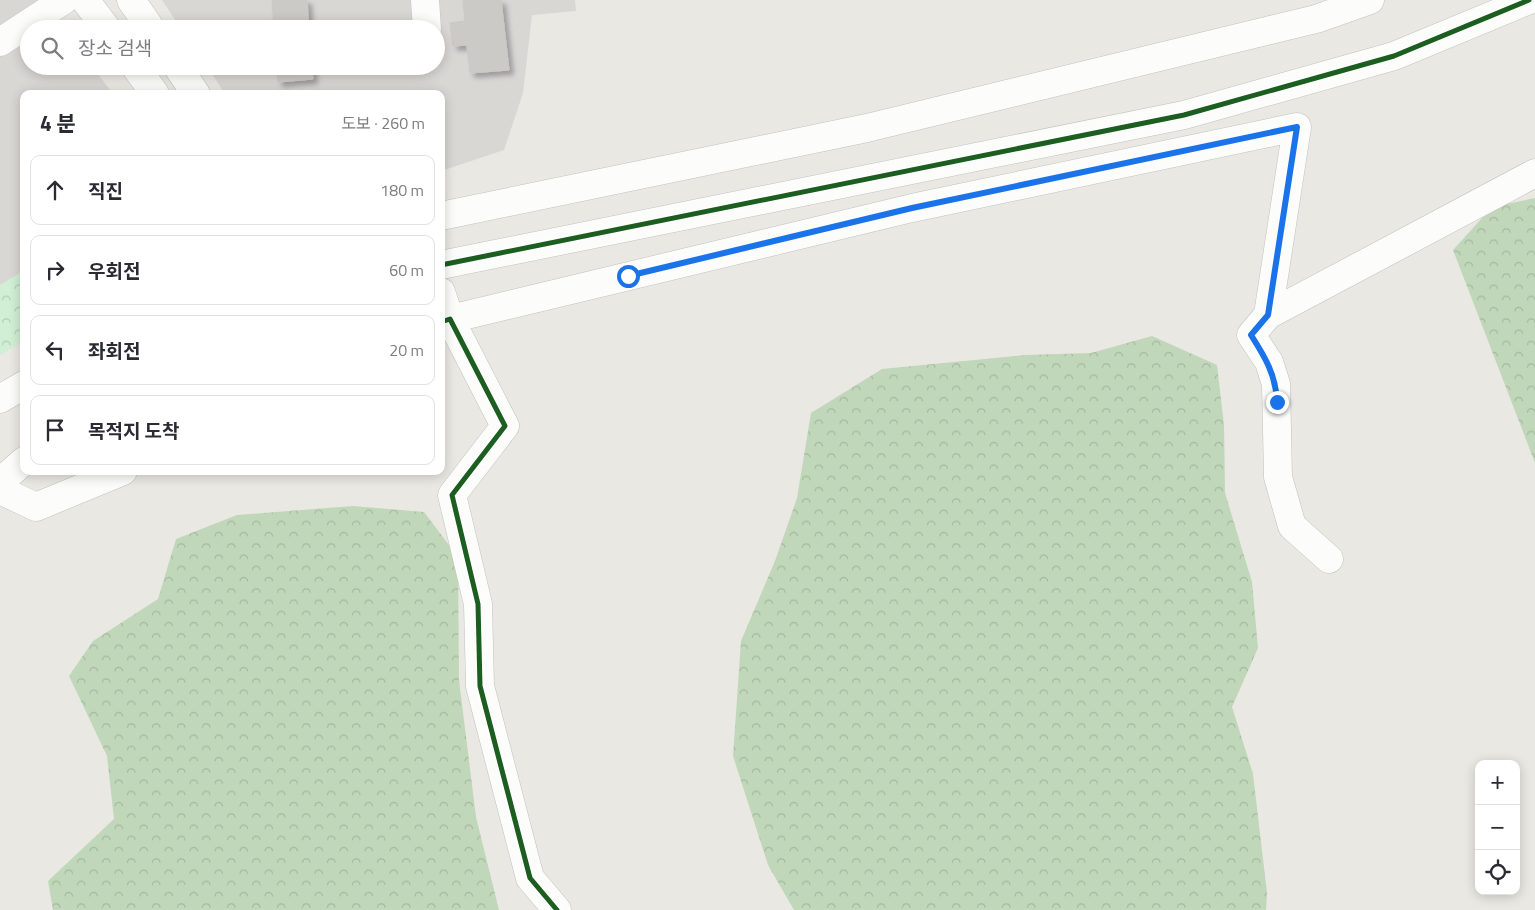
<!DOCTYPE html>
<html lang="ko">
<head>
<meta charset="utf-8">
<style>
  body { margin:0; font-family:"Titillium Web","Noto Sans KR",sans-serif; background:#f2f2f3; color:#2b2b33 }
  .controls { position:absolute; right:15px; bottom:15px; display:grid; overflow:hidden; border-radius:10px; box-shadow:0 2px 12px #0003 }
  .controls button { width:45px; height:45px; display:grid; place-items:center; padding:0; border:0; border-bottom:1px solid #e1e1e2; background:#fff; color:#2b2b33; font:25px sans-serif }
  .stop { position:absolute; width:15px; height:15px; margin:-11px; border:4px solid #1a73e8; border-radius:50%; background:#fff }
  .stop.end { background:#1a73e8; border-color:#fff; box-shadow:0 1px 5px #0008 }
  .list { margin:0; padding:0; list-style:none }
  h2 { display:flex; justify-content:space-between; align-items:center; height:65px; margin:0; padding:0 20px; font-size:21px }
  h2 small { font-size:16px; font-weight:400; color:#7c7c81 }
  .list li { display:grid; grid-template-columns:32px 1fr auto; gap:15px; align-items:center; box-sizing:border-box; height:70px; margin:0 10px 10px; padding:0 10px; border:1px solid #e1e1e2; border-radius:10px }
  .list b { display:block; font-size:19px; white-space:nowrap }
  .list em { font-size:16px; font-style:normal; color:#7c7c81 }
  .icon { flex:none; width:28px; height:28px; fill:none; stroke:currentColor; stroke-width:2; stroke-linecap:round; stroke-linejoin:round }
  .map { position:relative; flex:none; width:1535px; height:910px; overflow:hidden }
  .search { position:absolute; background:#fff; box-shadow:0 2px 12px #0003; left:20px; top:20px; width:425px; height:55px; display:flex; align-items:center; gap:12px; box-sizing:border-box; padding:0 18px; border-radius:28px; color:#7c7c81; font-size:19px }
  .panel { position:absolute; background:#fff; box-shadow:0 2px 12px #0003; left:20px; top:90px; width:425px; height:385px; border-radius:10px }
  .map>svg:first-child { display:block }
  .residential { fill:#d8d7d4 }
  .forest { fill:url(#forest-crowns) }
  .park { fill:url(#park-crowns) }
  .building { fill:#cbcac6; stroke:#ccc9c5; filter:url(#shadow) }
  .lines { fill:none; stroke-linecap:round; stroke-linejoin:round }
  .minor-casing { stroke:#c1c1bf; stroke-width:29 }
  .minor { stroke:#fcfcfb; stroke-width:28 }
  .cycleway-casing { stroke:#fff; stroke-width:8 }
  .cycleway { stroke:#1b5e20; stroke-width:5 }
  .route { stroke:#1a73e8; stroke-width:6 }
</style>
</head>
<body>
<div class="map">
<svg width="1535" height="910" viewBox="0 0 1535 910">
  <defs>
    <pattern id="forest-crowns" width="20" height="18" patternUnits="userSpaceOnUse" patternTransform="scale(1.25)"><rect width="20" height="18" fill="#c1d7b9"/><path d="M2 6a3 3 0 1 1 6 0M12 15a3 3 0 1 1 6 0" fill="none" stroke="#a5b89e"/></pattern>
    <pattern id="park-crowns" width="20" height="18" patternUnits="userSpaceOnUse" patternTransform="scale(1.25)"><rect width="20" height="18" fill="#d1efd4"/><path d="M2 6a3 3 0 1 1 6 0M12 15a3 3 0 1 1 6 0" fill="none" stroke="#b3ccb5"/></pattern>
    <filter id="shadow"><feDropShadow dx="4.5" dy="4.5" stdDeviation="2.5" flood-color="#0004"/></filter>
  </defs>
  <rect width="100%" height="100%" fill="#e9e8e3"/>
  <path class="residential" d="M 0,0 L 42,0 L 64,29 L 29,29 L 29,66 L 92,66 L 113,94 L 24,94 L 24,271 L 0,285 Z
    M 162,0 L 575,0 L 576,11 L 532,15 L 523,93 L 504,150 L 441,171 L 441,94 L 225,94 L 207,66 L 436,66 L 436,29 L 181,29 Z"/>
  <path class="forest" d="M 1535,198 L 1535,463 L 1453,250 L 1492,207 Z
    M 1152,336 L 1217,365 L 1224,425 L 1225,493 L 1252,582 L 1258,648 L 1232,707 L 1253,774 L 1267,893 L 1266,910 L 794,910 L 768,865 L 733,756 L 741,641 L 775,561 L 797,498 L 811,413 L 882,369 L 1025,355 L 1091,353 Z
    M 353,506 L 424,512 L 458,557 L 459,680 L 476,817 L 499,910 L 53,910 L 48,881 L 114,819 L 107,756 L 69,676 L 93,641 L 158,599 L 176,539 L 237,515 Z"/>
  <path class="park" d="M 24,271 L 24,341 L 0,355 L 0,285 Z"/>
  <path class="building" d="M 272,0 L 307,0 L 309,29 L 274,29 Z
    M 463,0 L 501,0 L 509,70 L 470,73 L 467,45 L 453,46 L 450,23 L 465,21 Z
    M 277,66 L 312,66 L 313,79 L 278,82 Z"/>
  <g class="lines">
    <g class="minor-casing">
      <path id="minor" d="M 85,0 L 107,29
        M 131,0 L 151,29
        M 425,0 L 427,29
        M 0,42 L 64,0
        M 135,66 L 155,94
        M 177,66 L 196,94
        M 441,216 L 867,128 L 1316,19 L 1370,0
        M 441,265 L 1184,115 L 1394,56 L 1529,0
        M 441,292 L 450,319 L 912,208 L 1297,127 L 1268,315
        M 441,322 L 450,319 L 505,426 L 452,495 L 478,604 L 480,686 L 530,878 L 557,910
        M 0,399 L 24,385
        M 0,482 L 24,461
        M 0,490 L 36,507 L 123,471
        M 1329,559 L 1292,526 L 1278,477 L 1276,384 L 1269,362 L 1251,335 L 1268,315 L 1535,173"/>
    </g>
    <use href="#minor" class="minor"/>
    <g class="cycleway-casing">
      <path id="cycleway" d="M 441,265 L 1184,115 L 1394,56 L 1529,0
        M 441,322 L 450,319 L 505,426 L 452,495 L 478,604 L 480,686 L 530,878 L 557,910"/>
    </g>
    <use href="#cycleway" class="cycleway"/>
  </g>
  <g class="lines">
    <path class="route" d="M 628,276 L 912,208 L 1297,127 L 1268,315 L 1251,335 C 1265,357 1276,375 1277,402"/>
  </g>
</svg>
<div class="controls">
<button>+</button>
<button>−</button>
<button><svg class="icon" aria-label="locate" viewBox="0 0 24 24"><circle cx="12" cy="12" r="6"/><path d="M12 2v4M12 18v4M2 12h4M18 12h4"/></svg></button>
</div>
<div class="stop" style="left:628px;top:276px"></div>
<div class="stop end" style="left:1277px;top:402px"></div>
<div class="search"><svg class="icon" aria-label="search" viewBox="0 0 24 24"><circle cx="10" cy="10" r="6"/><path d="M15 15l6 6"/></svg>장소 검색</div>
<section class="panel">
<h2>4 분<small>도보 · 260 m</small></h2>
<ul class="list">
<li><svg class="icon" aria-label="ahead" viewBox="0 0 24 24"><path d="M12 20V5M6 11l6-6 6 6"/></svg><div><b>직진</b></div><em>180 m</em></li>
<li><svg class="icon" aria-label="right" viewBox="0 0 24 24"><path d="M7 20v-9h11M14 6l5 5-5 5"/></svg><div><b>우회전</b></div><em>60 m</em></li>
<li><svg class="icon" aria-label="left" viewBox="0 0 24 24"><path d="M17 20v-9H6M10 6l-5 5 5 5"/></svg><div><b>좌회전</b></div><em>20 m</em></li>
<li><svg class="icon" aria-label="arrive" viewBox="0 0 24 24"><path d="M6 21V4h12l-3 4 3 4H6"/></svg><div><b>목적지 도착</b></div></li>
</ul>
</section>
</div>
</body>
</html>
